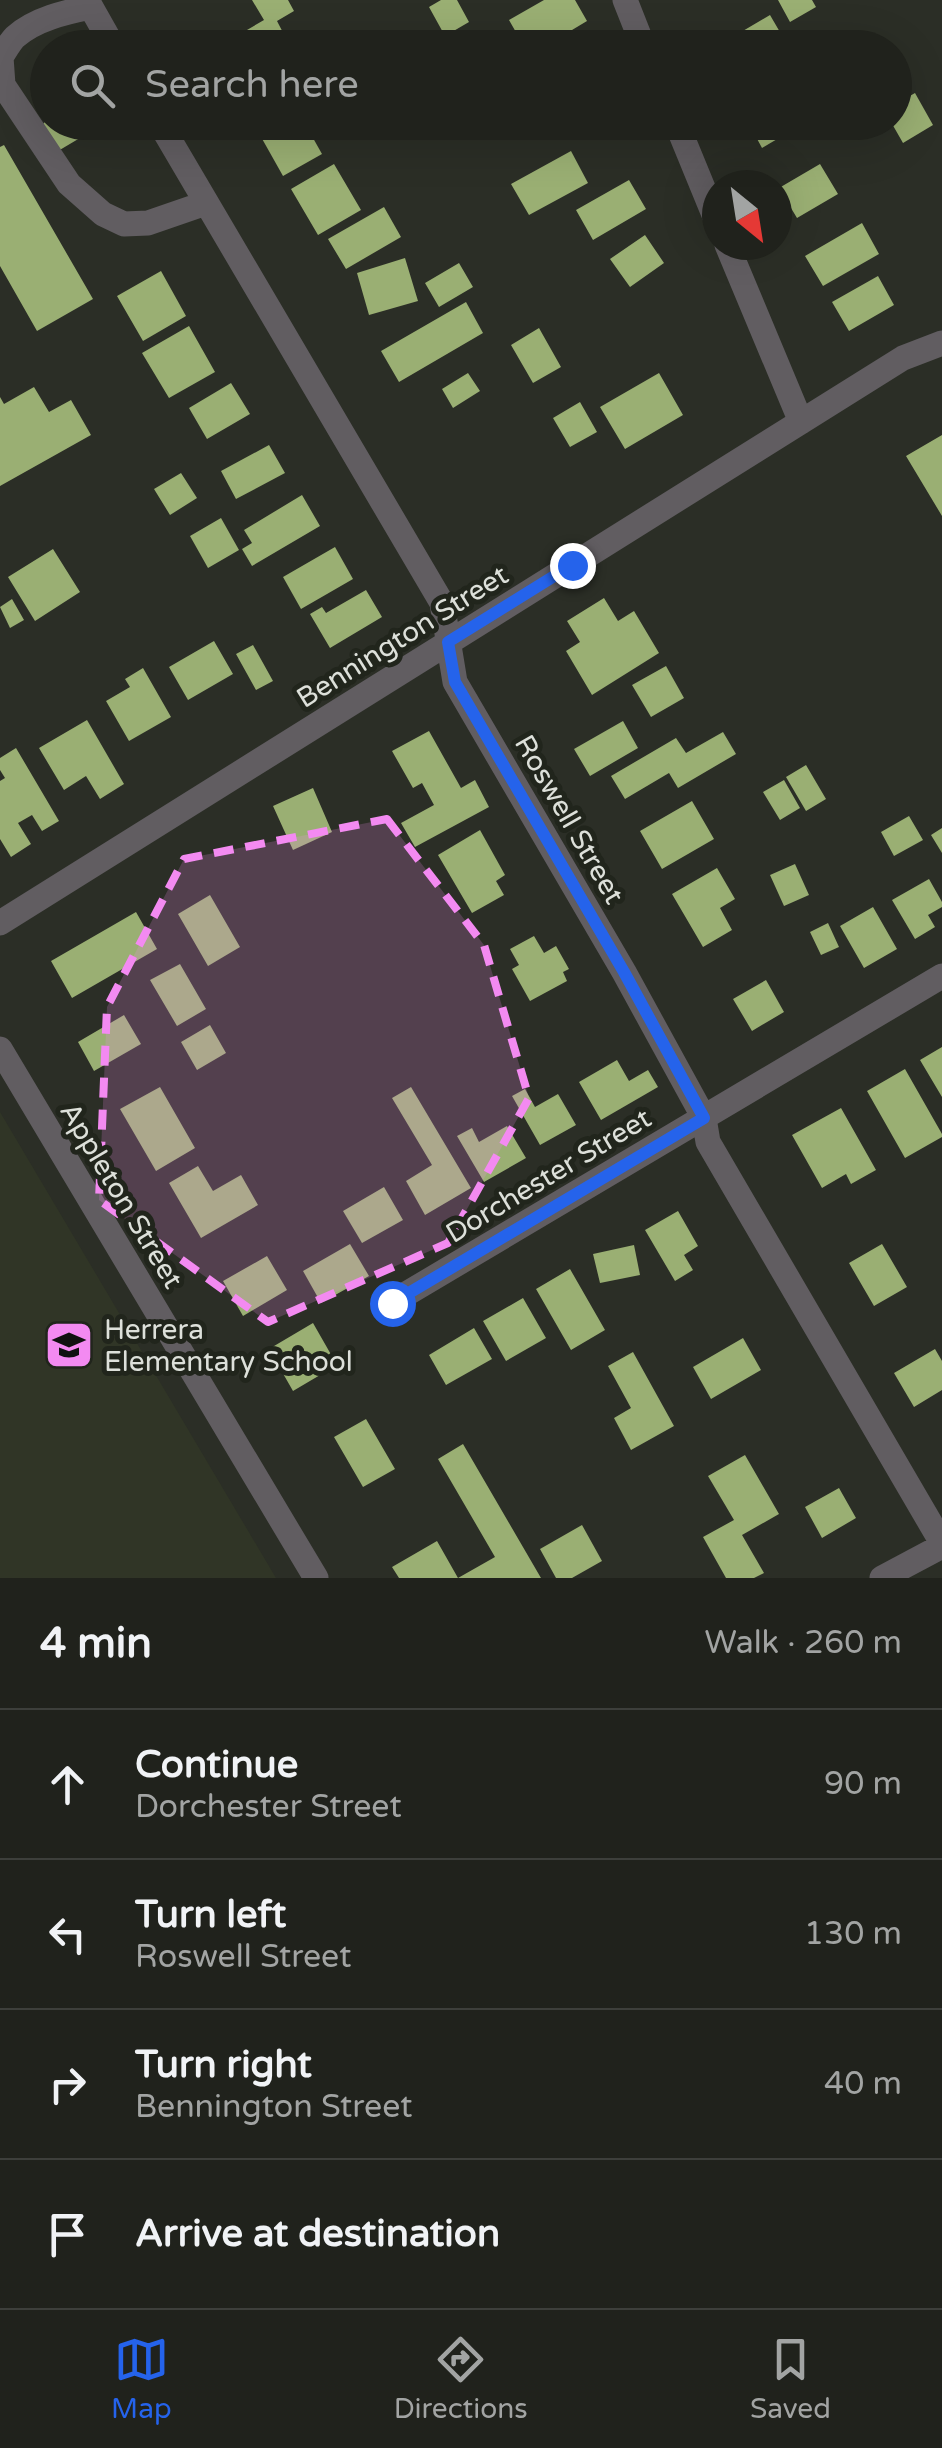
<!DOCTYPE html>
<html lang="en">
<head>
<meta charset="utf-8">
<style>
  body { margin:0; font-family:"Varela Round",sans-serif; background:#282a25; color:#f1f3f6 }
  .compass { position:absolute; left:702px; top:170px; width:90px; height:90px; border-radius:50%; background:#20221c; box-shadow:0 10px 40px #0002; rotate:150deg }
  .stop { position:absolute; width:30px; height:30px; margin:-22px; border:8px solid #2563eb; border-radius:50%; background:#fff }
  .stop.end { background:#2563eb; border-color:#fff; box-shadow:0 2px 10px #0008 }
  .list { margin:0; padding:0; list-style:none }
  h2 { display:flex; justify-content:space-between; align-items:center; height:130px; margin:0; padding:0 40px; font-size:42px }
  h2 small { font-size:32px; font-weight:400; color:#a2a4a3 }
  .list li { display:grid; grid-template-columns:65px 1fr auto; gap:30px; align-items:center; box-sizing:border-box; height:150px; padding:0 40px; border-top:2px solid #3d3f3b }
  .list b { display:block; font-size:38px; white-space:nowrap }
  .list p { margin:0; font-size:32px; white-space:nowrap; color:#a2a4a3 }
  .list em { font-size:32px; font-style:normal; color:#a2a4a3 }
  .icon { flex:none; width:55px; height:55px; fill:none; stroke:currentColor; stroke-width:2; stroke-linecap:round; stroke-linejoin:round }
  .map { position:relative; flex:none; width:942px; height:1578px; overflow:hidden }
  .search { position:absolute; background:#20221c; box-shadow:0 10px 40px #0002; left:30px; right:30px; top:30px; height:110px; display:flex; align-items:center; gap:25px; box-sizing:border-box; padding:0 35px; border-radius:55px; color:#a2a4a3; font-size:38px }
  .sheet { height:730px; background:#20221c }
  nav { display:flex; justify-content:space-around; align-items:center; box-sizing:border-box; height:140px; border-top:2px solid #3d3f3b; background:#20221c; font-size:28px; color:#a2a4a3 }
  nav a { display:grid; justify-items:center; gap:5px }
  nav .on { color:#2563eb }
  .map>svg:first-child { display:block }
  .built { fill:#303526 }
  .building { fill:#9aaf73 }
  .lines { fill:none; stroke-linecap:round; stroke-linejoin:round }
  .minor { stroke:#615d61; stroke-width:25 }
  .route { stroke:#2563eb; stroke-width:12 }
  .marked { fill:#f38af1; fill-opacity:0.2; stroke:#f38af1; stroke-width:8; stroke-dasharray:20 12; stroke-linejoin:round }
  .labels { text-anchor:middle; stroke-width:10; stroke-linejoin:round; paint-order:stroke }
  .street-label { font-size:28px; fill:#dde0da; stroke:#21251c }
  .poi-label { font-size:28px; fill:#dde0da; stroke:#21251c; text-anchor:start }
</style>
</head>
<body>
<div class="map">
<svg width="942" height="1578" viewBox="0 0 942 1578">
  <rect width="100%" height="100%" fill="#2b2e26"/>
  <path class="built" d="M 0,1112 L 276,1578 L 0,1578 Z"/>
  <path class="building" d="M 252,0 L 288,0 L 294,11 L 277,21 L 291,48 L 216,48 L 264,20 Z
    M 441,0 L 457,0 L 469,22 L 445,36 L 429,7 Z
    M 544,0 L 575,0 L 587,21 L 542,48 L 525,48 L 509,20 Z
    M 778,0 L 812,0 L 816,7 L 790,22 Z
    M 770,15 L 784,39 L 770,48 L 714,48 Z
    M 915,93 L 933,125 L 903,143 L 891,122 L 894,122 L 894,105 Z
    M 45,122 L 107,122 L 58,151 L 43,124 Z
    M 265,122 L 304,122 L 322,154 L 283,176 L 256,128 Z
    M 748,122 L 806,122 L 762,148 Z
    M 4,145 L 93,299 L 37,331 L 0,266 L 0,147 Z
    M 571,151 L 588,183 L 529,215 L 511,184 Z
    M 334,164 L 361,210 L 318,235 L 291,189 Z
    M 820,164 L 838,194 L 797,218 L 779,188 Z
    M 629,180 L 646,209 L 593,240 L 576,210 Z
    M 384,207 L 401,237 L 346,269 L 328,239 Z
    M 862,223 L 879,254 L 823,286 L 805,256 Z
    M 645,235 L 664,263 L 630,287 L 610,259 Z
    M 405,258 L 418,301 L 369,315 L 357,273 Z
    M 459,263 L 473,287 L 439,307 L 425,283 Z
    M 161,271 L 186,316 L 143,341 L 117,296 Z
    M 878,276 L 894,305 L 849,331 L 832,302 Z
    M 466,302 L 483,333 L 399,382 L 381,351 Z
    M 189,326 L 215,372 L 169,398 L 142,353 Z
    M 539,328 L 561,367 L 533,383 L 511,345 Z
    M 468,373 L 480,391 L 453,408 L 442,389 Z
    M 659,373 L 683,415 L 625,449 L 600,407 Z
    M 231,383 L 250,414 L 207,439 L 189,408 Z
    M 34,387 L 49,412 L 71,400 L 91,435 L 0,486 L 0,397 L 4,404 Z
    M 580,402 L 597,432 L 570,447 L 553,418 Z
    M 942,435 L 942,516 L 906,456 Z
    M 269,445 L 285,473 L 236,499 L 221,471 Z
    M 181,473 L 197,498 L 170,515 L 154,489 Z
    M 302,495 L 320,526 L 252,566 L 242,549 L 252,543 L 244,530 Z
    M 221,518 L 239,550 L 208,568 L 190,536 Z
    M 335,547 L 353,579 L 301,609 L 283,577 Z
    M 53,549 L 80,592 L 35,621 L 8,577 Z
    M 366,590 L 382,617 L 330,648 L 310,614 L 322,607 L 326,613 Z
    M 604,598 L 618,621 L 634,611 L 659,653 L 592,695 L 566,651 L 580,642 L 567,621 Z
    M 12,599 L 24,620 L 10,628 L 0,607 Z
    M 214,641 L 233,674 L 188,700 L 169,667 Z
    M 253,645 L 273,681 L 256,690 L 236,654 Z
    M 666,666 L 684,698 L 651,717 L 632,685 Z
    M 143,668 L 171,717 L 129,741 L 106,701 L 130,687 L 125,679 Z
    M 87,720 L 124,784 L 100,799 L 86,776 L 64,790 L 39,748 Z
    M 623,721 L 638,748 L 590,776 L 574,749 Z
    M 429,731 L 461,788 L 475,780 L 489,807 L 415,847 L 401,823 L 434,805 L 422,783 L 413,788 L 392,751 Z
    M 723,732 L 736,754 L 678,788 L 669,773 L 625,799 L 611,776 L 676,738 L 686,753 Z
    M 16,748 L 59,821 L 42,831 L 32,815 L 18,823 L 31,844 L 11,857 L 0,839 L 0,781 L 5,778 L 0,770 L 0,758 Z
    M 806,765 L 826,799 L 806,811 L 786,777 Z
    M 784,780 L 800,808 L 780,820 L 763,792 Z
    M 313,788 L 332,832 L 293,850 L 273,806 Z
    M 692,801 L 714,839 L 662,869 L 640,831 Z
    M 909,816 L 923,840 L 894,856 L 881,832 Z
    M 942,828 L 942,853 L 931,835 Z
    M 480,830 L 505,875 L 496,881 L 504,895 L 472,913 L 438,855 Z
    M 795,864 L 809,895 L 784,906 L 770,875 Z
    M 717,868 L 735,899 L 720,908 L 732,930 L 703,947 L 672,894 Z
    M 929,879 L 942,902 L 942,907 L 928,915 L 935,927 L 915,939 L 892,900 Z
    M 210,895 L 240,947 L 208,966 L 178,914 Z
    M 873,907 L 897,949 L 864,968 L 840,926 Z
    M 136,912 L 157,949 L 72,998 L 51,961 Z
    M 828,923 L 839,947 L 821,955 L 810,932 Z
    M 534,936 L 544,953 L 556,946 L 569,969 L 563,972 L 567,981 L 530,1001 L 512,969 L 519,965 L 510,949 Z
    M 180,964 L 206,1009 L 177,1026 L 150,980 Z
    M 766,980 L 784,1012 L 752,1031 L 733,999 Z
    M 124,1015 L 141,1044 L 94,1071 L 78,1042 Z
    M 210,1025 L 226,1053 L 197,1070 L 181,1042 Z
    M 942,1047 L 942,1097 L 920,1060 Z
    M 617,1060 L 629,1081 L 648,1070 L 658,1087 L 601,1120 L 579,1082 Z
    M 905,1069 L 942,1134 L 942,1137 L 905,1158 L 867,1091 Z
    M 160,1087 L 195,1148 L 156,1171 L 120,1109 Z
    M 411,1087 L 471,1188 L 425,1215 L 406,1181 L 432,1165 L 392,1098 Z
    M 525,1089 L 535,1107 L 558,1094 L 576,1125 L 540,1145 L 512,1096 Z
    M 841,1108 L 876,1170 L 851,1184 L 846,1174 L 822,1188 L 792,1135 Z
    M 507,1126 L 526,1158 L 484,1182 L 457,1136 L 472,1128 L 479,1142 Z
    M 198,1166 L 213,1191 L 241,1175 L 258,1205 L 201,1238 L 169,1183 Z
    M 384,1187 L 403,1220 L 362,1243 L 343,1211 Z
    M 678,1211 L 698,1246 L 684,1255 L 693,1270 L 675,1281 L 645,1230 Z
    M 350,1244 L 369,1276 L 321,1303 L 303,1271 Z
    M 882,1244 L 907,1287 L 874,1306 L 849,1263 Z
    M 634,1245 L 640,1275 L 600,1283 L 593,1254 Z
    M 267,1256 L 287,1290 L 243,1316 L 223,1281 Z
    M 570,1269 L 605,1330 L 571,1350 L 536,1289 Z
    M 523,1298 L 546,1338 L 506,1361 L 483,1321 Z
    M 313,1323 L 337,1365 L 293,1391 L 269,1349 Z
    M 474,1328 L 492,1359 L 446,1385 L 429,1355 Z
    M 743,1338 L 761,1370 L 711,1399 L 693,1367 Z
    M 935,1349 L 942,1361 L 942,1390 L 914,1407 L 894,1373 Z
    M 633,1352 L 674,1426 L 631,1450 L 614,1418 L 631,1408 L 608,1366 Z
    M 366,1419 L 395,1469 L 363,1487 L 334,1437 Z
    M 463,1444 L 541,1578 L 399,1578 L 392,1567 L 437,1541 L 458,1578 L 495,1557 L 438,1459 Z
    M 745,1455 L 779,1514 L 742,1535 L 764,1573 L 754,1578 L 726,1578 L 703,1537 L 734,1520 L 708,1476 Z
    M 839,1488 L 856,1518 L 822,1538 L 805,1507 Z
    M 582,1525 L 602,1561 L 572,1578 L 556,1578 L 540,1549 Z"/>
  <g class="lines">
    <path class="minor" d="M 87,0 L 114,48
      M 625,0 L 644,48
      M 91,7 C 66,12 35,19 15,37 C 10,42 5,51 1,57 L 3,85 L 69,184 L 103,214 L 124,224 L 148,223 L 206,203
      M 159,122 L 442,603 L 455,682 L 624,972 L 704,1118 L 708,1142 L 942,1543
      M 676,122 L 717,222
      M 727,245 L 801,422
      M 0,923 L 903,358 L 942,343
      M 0,1049 L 316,1578
      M 391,1303 L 942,976
      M 882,1578 L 942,1546"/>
  </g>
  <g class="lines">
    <path class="route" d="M 392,1303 L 704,1118 L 624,972 L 455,682 L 448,642 L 572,565"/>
  </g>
  <path class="marked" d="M 387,819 L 484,945 L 529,1098 L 448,1243 L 268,1322 L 99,1200 L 107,1007 L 184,859 Z"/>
  <defs>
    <g id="school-square" transform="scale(2.5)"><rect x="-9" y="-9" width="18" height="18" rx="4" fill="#f38af1" stroke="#21251c"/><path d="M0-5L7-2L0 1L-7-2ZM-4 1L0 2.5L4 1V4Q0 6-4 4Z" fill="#111"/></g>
  </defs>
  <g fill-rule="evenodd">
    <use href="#school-square" x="69" y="1345"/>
  </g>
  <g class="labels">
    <g class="street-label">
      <text transform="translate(402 636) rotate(-32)" y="10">Bennington Street</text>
      <text transform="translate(570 819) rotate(60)" y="10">Roswell Street</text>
      <text transform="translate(548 1175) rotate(-31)" y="10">Dorchester Street</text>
      <text transform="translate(122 1195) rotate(59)" y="10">Appleton Street</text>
    </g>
    <g class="poi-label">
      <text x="104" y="1339">Herrera<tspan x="104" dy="32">Elementary School</tspan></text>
    </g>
  </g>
</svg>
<svg class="compass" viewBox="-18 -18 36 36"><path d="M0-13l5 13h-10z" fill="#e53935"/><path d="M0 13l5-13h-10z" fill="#a2a4a3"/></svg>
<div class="stop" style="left:392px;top:1303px"></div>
<div class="stop end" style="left:572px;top:565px"></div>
<div class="search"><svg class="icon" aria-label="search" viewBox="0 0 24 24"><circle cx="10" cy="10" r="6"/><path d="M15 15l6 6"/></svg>Search here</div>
</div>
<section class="sheet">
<h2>4 min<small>Walk · 260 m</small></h2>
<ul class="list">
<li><svg class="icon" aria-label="ahead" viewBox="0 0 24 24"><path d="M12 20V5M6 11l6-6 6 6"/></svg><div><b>Continue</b><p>Dorchester Street</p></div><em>90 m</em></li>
<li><svg class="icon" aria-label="left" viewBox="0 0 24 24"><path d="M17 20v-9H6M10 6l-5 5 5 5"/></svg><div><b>Turn left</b><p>Roswell Street</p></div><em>130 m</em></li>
<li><svg class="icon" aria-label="right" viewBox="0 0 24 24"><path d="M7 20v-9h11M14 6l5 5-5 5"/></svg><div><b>Turn right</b><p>Bennington Street</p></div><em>40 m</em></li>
<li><svg class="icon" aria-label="arrive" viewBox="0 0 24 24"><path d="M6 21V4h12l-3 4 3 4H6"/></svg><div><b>Arrive at destination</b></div></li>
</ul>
</section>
<nav>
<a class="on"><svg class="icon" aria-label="map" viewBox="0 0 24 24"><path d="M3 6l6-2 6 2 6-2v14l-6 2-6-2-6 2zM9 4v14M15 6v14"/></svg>Map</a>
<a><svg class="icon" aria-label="directions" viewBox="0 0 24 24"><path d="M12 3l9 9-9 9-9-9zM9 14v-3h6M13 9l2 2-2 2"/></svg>Directions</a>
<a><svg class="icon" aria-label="saved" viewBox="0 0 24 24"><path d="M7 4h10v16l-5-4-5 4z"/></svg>Saved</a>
</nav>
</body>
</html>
